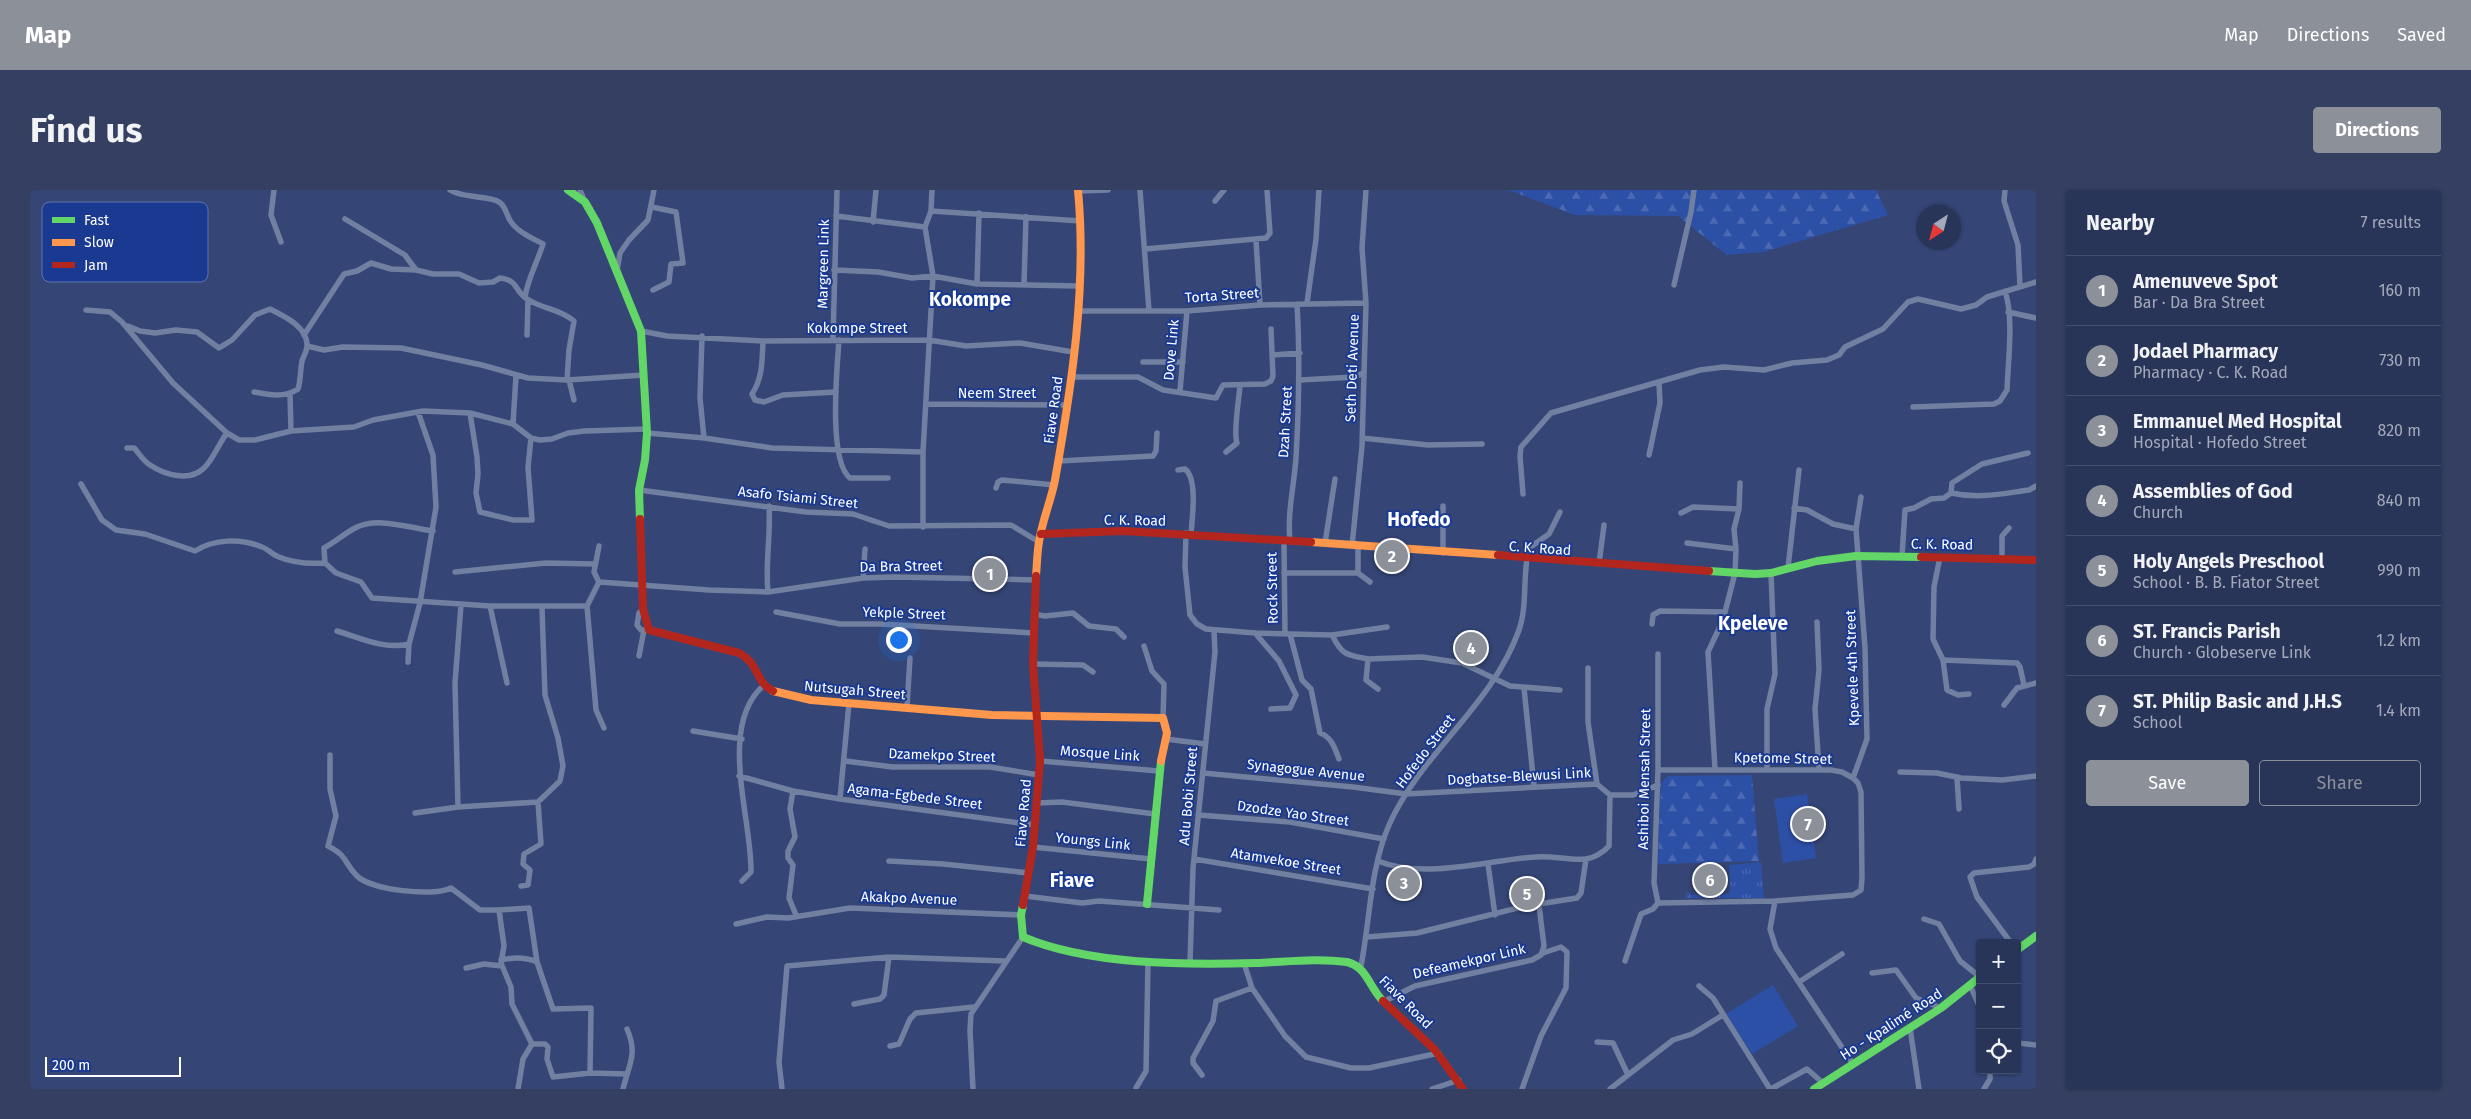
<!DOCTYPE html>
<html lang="en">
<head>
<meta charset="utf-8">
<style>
  body { margin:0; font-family:"Fira Sans",sans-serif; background:#343f61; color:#f1f3f6 }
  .controls { position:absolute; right:15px; bottom:15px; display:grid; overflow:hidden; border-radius:5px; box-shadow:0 1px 4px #0004 }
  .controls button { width:45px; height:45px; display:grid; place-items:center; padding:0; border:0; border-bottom:1px solid #444f6e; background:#283458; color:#f1f3f6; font:25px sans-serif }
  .compass { position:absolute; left:1886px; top:15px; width:45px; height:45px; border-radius:50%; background:#283458; box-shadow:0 1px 4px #0004; rotate:216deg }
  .scale { position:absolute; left:15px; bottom:12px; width:136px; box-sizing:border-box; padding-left:5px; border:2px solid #fff; border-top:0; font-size:14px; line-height:18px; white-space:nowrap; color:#fff; -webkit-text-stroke:4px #1a3991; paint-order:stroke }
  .you { position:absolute; left:868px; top:449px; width:18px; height:18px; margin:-12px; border:4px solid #fff; border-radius:50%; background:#1a73e8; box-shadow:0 0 0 8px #1a73e833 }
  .badge { display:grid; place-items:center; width:32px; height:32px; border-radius:50%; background:#8c9099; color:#fff; font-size:16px; font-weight:700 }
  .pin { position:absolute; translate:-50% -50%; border:2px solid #fff; box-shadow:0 1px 5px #0006 }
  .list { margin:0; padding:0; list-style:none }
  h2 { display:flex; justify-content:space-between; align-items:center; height:65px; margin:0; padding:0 20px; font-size:21px }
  h2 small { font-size:16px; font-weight:400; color:#a5aaba }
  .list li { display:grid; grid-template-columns:32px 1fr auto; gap:15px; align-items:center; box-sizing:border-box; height:70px; padding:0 20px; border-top:1px solid #444f6e }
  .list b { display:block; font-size:19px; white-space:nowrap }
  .list p { margin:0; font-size:16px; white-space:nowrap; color:#a5aaba }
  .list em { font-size:16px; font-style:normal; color:#a5aaba }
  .actions { display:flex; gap:10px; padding:15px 20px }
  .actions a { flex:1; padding:11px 0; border:1px solid #8c9099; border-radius:5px; text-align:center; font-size:18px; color:#8c9099 }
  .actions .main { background:#8c9099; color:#fff }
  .icon { flex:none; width:28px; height:28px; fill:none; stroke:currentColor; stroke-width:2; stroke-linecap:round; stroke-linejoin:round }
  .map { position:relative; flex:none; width:2006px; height:899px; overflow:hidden; border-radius:5px }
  header { display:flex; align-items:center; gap:30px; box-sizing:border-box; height:70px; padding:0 25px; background:#8c9099; color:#fff }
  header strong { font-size:24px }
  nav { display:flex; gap:28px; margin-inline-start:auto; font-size:18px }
  .intro { display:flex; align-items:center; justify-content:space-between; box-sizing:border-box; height:120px; padding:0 30px }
  h1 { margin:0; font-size:35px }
  .button { padding:12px 22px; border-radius:5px; background:#8c9099; color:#fff; font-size:18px; font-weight:700 }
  main { display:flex; gap:30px; padding:0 30px }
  aside { flex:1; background:#283458; border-radius:5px; box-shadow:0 1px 4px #0004 }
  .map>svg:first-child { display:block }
  .grass { fill:url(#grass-tufts) }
  .forest { fill:url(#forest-firs) }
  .park { fill:#2d50a7 }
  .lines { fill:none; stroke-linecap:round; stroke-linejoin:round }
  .street { stroke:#717fa1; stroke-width:5.5 }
  .fast { stroke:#63d668; stroke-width:8 }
  .slow { stroke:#ff974d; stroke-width:8 }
  .jam { stroke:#b3261e; stroke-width:8 }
  .labels { text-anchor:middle; stroke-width:4; stroke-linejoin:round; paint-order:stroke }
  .street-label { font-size:14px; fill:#fff; stroke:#1a3991 }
  .district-label { font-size:19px; font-weight:bold; fill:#fff; stroke:#1a3991 }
  .key { fill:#1a3991; stroke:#5f74b2; stroke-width:1 }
  .key-label { font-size:14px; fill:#fff }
</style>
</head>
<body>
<header>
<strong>Map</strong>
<nav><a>Map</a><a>Directions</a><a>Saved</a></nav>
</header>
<div class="intro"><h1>Find us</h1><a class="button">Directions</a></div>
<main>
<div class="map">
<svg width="2006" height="899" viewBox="0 0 2006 899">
  <defs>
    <pattern id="grass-tufts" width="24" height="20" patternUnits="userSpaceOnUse" patternTransform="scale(1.25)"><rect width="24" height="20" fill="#2d50a7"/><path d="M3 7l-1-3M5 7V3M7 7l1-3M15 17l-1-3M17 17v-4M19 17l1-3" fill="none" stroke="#4c6ab4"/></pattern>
    <pattern id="forest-firs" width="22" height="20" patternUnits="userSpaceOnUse" patternTransform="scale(1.25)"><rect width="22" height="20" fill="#2d50a7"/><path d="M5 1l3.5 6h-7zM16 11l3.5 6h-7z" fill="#4c6ab4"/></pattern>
  </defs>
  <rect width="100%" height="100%" fill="#354676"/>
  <path class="grass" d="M 1731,672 L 1734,708 L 1656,708 L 1657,701 L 1662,705 L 1698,704 L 1700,701 L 1699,675 Z"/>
  <path class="forest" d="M 1479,0 L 1846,0 L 1858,25 L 1733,62 L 1697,65 L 1648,26 L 1545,25 Z
    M 1722,585 L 1729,671 L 1628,674 L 1631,593 L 1638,586 Z"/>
  <path class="park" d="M 1777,604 L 1786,668 L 1753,673 L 1744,609 Z
    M 1743,795 L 1768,836 L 1722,864 L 1696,824 Z"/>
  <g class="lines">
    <path class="street" d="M 244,0 L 241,25 L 251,52
      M 420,0 C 434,9 459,5 469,12 C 476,16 476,25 481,32 C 488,42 502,48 513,54 C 507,73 498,88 495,107
      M 550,0 L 555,12
      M 1110,0 L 1119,121
      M 1975,0 L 1974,11 L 1988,55 L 1990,97
      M 1049,1 L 1078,0
      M 1185,11 L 1194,0
      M 622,17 L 646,22 L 653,73 L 641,74 L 639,92 L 623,100
      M 901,21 L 1051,31
      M 806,26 L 895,37
      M 315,29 L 375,65 L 386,80
      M 843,32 L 846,0
      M 1226,50 L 1230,115
      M 1115,59 L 1236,48 L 1240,43 L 1237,0
      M 804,80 L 848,82 L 882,88 L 903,86 L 947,94 L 1048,96
      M 587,81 L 590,63 L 599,50 L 618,30 L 624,0
      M 947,94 L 949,23
      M 994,95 L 996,27
      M 1644,95 L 1661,22 L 1664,0
      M 1277,113 L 1286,49 L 1289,0
      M 56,120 L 80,122 L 92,132 L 143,193 L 197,243 L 209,250 L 225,250 L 261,241 L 324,237 L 343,230 L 393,221 L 440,223 L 483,234 L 501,248 L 510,250 L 522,249 L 538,243 L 555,241 L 617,239
      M 1049,121 L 1157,121 L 1230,115 L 1336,113
      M 1978,122 L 2006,128
      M 98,136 L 110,141 L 125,143 L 146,140 L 167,142 L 189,158 L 202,150 L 225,125 L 240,119 C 254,126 278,137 277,156 C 277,161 273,167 272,171 C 270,181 271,189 268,199 C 255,208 239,205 224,202
      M 611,141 L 637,146 L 733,151 L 899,150 L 936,156 L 990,153 L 1043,162
      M 274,145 L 314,84 L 327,81 L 341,73 L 361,79 L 386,80 L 403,84 L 429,84 L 449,93 L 463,92 L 470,88 C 490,91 483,100 497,109 C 512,119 530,119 544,131 L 539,160 L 537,190
      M 497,145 L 498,110
      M 672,146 L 670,208 L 674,248
      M 803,149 L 807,0
      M 809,150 C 807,178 798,271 820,288 L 858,288
      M 733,151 C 732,169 733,188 722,204 L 725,210 L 734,212 L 753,205 L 806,202
      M 277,156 L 294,160 L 313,157 L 371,158 L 452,175 L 498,188 L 537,190 L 614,185
      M 1243,165 L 1270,163
      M 1113,172 L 1153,172
      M 1041,187 L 1108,187 L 1133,200 L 1186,208 L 1193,195 L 1235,194 L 1241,191 L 1243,186 L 1241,139
      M 539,190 L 544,210
      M 1270,190 L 1325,187 L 1333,183
      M 1150,201 L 1157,121
      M 260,204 L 261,241
      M 896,214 L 1038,215
      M 1883,217 L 1964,214 L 1970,211 L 1977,200 C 1978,171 1984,128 1975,101
      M 440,223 L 447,267 L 448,284 L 446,303 L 450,322 L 483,330 L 502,330 L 498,277 L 501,248
      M 483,234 L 486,186
      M 617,243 L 674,248 L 742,258 L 893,262
      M 1332,248 L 1398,255 L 1452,254
      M 97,258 L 104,258 C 109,263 114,272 120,275 C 135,285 160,292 174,278 C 183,270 189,253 197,243
      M 1196,262 L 1207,253 C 1203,243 1209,209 1210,196
      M 1619,265 L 1630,213 L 1629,192
      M 1029,271 L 1123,266 L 1126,261 L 1127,243
      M 1148,280 L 1155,279 C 1168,289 1162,329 1161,344
      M 51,294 L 72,330 L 86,340 L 115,344 L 165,361 C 184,349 211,348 232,357 C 238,359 243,365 249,367 C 263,373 280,374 295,373
      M 966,298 L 968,292 L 972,290 L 1024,295
      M 609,300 L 776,322 L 823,324 L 859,336 L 981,335 L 1009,352
      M 1921,303 L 1922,293 L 1952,274 L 1998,263
      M 1493,304 L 1490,266 L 1491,257 L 1521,223 L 1670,180 L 1694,177 L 1734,180 L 1762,173 L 1797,170 L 1809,165 L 1815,157 L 1853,139 L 1878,112 L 1888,109 L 1931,119 L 1946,115 L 1957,107 L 2006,92
      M 1764,318 L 1777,320 L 1803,334 L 1826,339 L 1835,458 L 1837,549 L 1823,588
      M 1651,323 L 1663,317 L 1709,319
      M 893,337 L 893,262 L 903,86 L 895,37 L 901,21 L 902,0
      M 1826,339 L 1831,307
      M 403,341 C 379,338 347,326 325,338 C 314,344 305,352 294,358 L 295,373 L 306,383 L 331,392 L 342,408 L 460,416 L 557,416 L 569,392 L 564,382 L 569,356
      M 1156,343 L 1155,377 L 1160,425 L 1167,434 L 1176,439 L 1225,443 L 1302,445 L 1357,437
      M 1254,352 L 1255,444
      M 1260,352 C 1257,324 1264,296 1266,268 C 1269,216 1270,165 1267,114
      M 1295,353 L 1305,289
      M 1657,353 L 1706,359
      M 1322,356 L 1332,256 L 1336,113 L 1332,58 L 1336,0
      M 1328,357 L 1328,383 L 1340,392
      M 1413,363 L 1413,316
      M 1872,366 L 1875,320 L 1884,318 L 1901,309 L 1914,308 L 1921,303 C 1949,309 1970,304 1999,300 L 2006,296
      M 1910,367 L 1904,397 L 1903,449 L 1913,470 L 1917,500 L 1928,505 L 1939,504
      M 1972,369 L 1972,346 L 1979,338
      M 1569,374 L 1574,335
      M 1758,378 L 1769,280
      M 425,382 L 516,373 L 565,374
      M 1254,383 L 1328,383
      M 833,388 L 835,359
      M 569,392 L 679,400 L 738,402 L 833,388 L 865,387 L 1006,390
      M 738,402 C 735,373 741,345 739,316
      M 460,416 L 477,493
      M 557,416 L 566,520 L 574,538
      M 613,419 L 609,423 L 607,435 L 611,440 L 619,440
      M 746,422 L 810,434 L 850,434 L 1003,443
      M 1004,424 L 1015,426 L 1043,423 L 1059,436 L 1086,439 L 1094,447
      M 1787,432 L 1789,480 L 1785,519 L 1789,579
      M 1622,434 L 1623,425 L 1630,421 L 1695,422
      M 307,441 C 331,448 355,460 379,454
      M 1225,443 L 1249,471 L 1266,505 L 1260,518 L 1241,519
      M 1260,444 L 1272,490 L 1281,499 L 1290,543 C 1302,547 1305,559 1309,569
      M 1302,445 C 1312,465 1316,465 1338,469 L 1336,490 L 1348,499
      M 1114,456 L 1122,481 L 1134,494 L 1133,528
      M 609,466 L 614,440
      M 1338,469 L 1392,467 L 1432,473 L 1480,496 L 1530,500
      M 1913,470 L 1987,473 L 1990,477 L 1994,495
      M 378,472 L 379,454 L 390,413 L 406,317 L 403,265 L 388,222
      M 1003,474 L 1053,475 L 1063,482
      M 1558,478 L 1558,532 L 1567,594
      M 1494,498 L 1504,596
      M 1974,515 L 1987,498 L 2006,493
      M 877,516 L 880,468
      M 663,541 L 712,549
      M 1136,549 L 1175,554
      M 300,565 L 300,599 L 306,626 L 298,656 C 319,667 313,672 327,686 C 341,700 404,707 421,698 L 450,720 L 469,720 L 474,756 L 471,773 L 481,797 L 482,814 L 502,854 L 493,869 L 488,899
      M 815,571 L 863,577 L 960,577 L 1009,585
      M 1010,571 L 1129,581
      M 1685,579 L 1678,462 L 1693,430 L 1705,383 L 1706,359 L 1704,339 L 1709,319 L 1710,293
      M 1737,580 L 1737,519 L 1745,484 L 1741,383
      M 1870,582 L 1907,583 L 1931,588 L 1972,590 L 2006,586
      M 1173,583 L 1323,597 L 1376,604 L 1567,594 L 1580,605 L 1603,605 L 1628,595
      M 709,586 L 763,601 L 810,609 L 1005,635
      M 1927,587 L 1929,619
      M 763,601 L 760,619 L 765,647 L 758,661 L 758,668 L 763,675 L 759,708 L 766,725
      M 810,609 L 819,513
      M 1007,613 L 1032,612 L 1125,624
      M 428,617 L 425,493 L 431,415
      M 385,623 L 428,617 L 508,612
      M 1168,625 L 1260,632 L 1354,649
      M 1003,657 L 1121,669
      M 1164,669 L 1343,699
      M 859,671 L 913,674 L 999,683
      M 1348,671 C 1395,690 1457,670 1505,667 C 1522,665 1540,671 1556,669 C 1564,668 1574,662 1579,656 L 1580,605
      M 1458,674 L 1465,725
      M 712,691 L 721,682 C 722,629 687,535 734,495
      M 491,696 L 498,695 L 500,680 L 493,674 L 494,664 L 511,654 L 508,612 L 530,591 L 533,576 L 528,548 L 515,505 L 512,418
      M 995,706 L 1052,713 L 1069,711 L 1189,720
      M 1745,711 L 1740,739 L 1746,758 L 1823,874
      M 1628,713 L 1745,711 L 1823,705 L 1831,700 L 1832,688 L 1831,602 L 1828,593 L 1823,588 L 1812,582 L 1801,580 L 1628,580
      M 1628,713 L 1624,693 L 1628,580 L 1628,464
      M 469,720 L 499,718 L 507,772 L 523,819 L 561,818 L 560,883 L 523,887 L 517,869 L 518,857 L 515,854 L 502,854
      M 1894,729 L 1909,734 L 1930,771 L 1950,787
      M 706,734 L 737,727 L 758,728 L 820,718 L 991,725
      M 1337,747 L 1387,743 L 1496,716 L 1547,708 L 1551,703 L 1556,669
      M 1981,753 L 1947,707 L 1940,687 L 1944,683 L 1999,677 L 2004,674 L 2006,669
      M 471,770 C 484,767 495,767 507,772
      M 1595,771 L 1611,724 L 1623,719 L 1628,713
      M 1160,773 L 1163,678 L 1185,462 L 1184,441
      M 1214,773 L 1222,798 L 1255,846 L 1276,867 L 1321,878 L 1339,878 L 1409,863
      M 1331,776 C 1340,730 1340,679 1359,635 C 1391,563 1462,516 1489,440 C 1498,414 1492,385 1499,358 L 1519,344 L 1530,322
      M 436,778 L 454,774 L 472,776
      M 1842,783 L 1866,780 L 1886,808 L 1911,818
      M 1769,792 L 1812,764
      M 1940,795 L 1950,818
      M 1669,796 L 1683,808 L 1740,899
      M 1355,811 L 1385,796 L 1502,770 L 1511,765 L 1514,756 L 1509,715
      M 824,814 L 850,809 L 854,805 L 859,767
      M 1880,838 L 1889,899
      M 1567,852 L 1583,853 L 1598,885
      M 1987,853 L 2006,855
      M 860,856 L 869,854 L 880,829 L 886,823 L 944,817
      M 560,883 L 597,884
      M 1172,885 L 1163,873 L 1163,868 L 1183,831 L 1186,811 L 1222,798
      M 1106,898 L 1116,881 L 1118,772
      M 593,899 C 599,874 608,864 597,839
      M 752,899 L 749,872 L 757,776 L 859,767 L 975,771
      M 943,899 L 940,841 L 941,824 L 993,747
      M 1402,899 L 1429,890
      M 1492,899 L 1511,846 L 1536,798 L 1537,762 L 1531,757 L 1513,763
      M 1580,899 L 1643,850 L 1662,844 L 1693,825
      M 1741,899 L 1777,879 L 1793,893
      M 1954,899 L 1960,889 L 1960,880"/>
    <path class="fast" d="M 538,0 L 555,12 L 567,33 L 611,141 L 617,243 L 615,270 L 609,300 L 610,329
      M 1679,381 L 1725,384 L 1741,383 L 1787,371 L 1826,366 L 1891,367
      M 1117,714 L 1131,571
      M 993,715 L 991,725 L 993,747 C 1059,775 1154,775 1226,773 C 1256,772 1286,768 1317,772 C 1337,777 1339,797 1353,811
      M 1987,760 L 2006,746
      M 1784,899 L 1911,818 L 1950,787"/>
    <path class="slow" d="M 1281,352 L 1468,365
      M 1006,386 C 1007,375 1007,363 1009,352 C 1012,331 1021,311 1025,290 C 1042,194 1057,97 1048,0
      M 743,501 L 781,510 L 962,525 L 1133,528 L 1137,543 L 1131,571"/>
    <path class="jam" d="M 610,329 L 613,419 L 619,440 L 709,463 C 730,474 724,491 743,501
      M 1011,344 L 1093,341 L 1281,352
      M 1468,365 L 1679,381
      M 1891,367 L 2006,370
      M 993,715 L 1003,657 L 1010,571 L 1003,474 L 1006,386
      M 1353,811 L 1405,860 L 1433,899"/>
  </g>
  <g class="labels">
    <g class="street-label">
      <text transform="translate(793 74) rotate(-89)" y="5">Margreen Link</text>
      <text transform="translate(1192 105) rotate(-4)" y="5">Torta Street</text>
      <text x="827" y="143">Kokompe Street</text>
      <text transform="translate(1141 160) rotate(-85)" y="5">Dove Link</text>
      <text transform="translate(1322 178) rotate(-88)" y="5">Seth Deti Avenue</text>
      <text x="967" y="208">Neem Street</text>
      <text transform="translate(1023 220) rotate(-82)" y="5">Fiave Road</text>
      <text transform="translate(1255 232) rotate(-87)" y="5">Dzah Street</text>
      <text transform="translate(768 307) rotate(6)" y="5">Asafo Tsiami Street</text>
      <text transform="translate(1105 330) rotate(1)" y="5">C. K. Road</text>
      <text transform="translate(1912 354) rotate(1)" y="5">C. K. Road</text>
      <text transform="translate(1510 358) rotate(4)" y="5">C. K. Road</text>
      <text transform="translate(871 376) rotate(-1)" y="5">Da Bra Street</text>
      <text transform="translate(1242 398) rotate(-91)" y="5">Rock Street</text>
      <text transform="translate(874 423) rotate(2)" y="5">Yekple Street</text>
      <text transform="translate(1822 478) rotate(-92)" y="5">Kpevele 4th Street</text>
      <text transform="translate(825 500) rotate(5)" y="5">Nutsugah Street</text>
      <text transform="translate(1395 561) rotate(-53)" y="5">Hofedo Street</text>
      <text transform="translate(1070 563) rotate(4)" y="5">Mosque Link</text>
      <text transform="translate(912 565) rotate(2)" y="5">Dzamekpo Street</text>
      <text transform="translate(1753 568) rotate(1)" y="5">Kpetome Street</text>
      <text transform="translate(1276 580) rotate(6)" y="5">Synagogue Avenue</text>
      <text transform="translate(1489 586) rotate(-3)" y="5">Dogbatse-Blewusi Link</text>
      <text transform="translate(1614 589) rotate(-89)" y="5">Ashiboi Mensah Street</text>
      <text transform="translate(885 606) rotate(7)" y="5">Agama-Egbede Street</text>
      <text transform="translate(1158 606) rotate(-85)" y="5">Adu Bobi Street</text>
      <text transform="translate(993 623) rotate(-85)" y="5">Fiave Road</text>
      <text transform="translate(1263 623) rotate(8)" y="5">Dzodze Yao Street</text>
      <text transform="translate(1063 651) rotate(6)" y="5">Youngs Link</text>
      <text transform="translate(1256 671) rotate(9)" y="5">Atamvekoe Street</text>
      <text transform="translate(879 708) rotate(2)" y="5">Akakpo Avenue</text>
      <text transform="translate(1439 771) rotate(-13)" y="5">Defeamekpor Link</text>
      <text transform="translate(1376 812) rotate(45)" y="5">Fiave Road</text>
      <text transform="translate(1861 834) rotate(-33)" y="5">Ho - Kpalimé Road</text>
    </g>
    <g class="district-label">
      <text x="940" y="116">Kokompe</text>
      <text x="1389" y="336">Hofedo</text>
      <text x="1723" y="440">Kpeleve</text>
      <text x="1042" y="697">Fiave</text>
    </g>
  </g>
  <rect x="12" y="12" width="166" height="80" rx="8" class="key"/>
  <rect x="22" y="27" width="23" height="6" fill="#63d668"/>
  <rect x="22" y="49" width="23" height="7" fill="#ff974d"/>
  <rect x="22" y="72" width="23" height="6" fill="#b3261e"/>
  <g class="key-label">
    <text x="54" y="35">Fast</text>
    <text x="54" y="57">Slow</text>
    <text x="54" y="80">Jam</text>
  </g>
</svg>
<div class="controls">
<button>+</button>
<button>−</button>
<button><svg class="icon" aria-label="locate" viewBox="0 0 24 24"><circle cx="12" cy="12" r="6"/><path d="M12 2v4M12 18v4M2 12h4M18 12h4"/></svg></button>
</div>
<svg class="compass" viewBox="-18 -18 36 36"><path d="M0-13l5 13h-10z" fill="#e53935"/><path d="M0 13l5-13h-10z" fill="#a5aaba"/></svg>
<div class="scale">200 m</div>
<div class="you"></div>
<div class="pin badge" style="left:960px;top:384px">1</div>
<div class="pin badge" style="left:1362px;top:366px">2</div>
<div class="pin badge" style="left:1374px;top:693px">3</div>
<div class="pin badge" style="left:1441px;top:458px">4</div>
<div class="pin badge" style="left:1497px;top:704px">5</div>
<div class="pin badge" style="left:1680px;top:690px">6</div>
<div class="pin badge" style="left:1778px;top:634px">7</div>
</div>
<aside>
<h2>Nearby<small>7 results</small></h2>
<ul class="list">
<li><span class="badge">1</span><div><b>Amenuveve Spot</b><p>Bar · Da Bra Street</p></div><em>160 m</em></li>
<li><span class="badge">2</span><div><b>Jodael Pharmacy</b><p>Pharmacy · C. K. Road</p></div><em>730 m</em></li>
<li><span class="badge">3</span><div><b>Emmanuel Med Hospital</b><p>Hospital · Hofedo Street</p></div><em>820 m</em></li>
<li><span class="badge">4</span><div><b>Assemblies of God</b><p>Church</p></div><em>840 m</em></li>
<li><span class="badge">5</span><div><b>Holy Angels Preschool</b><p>School · B. B. Fiator Street</p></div><em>990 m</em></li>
<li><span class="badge">6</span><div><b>ST. Francis Parish</b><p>Church · Globeserve Link</p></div><em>1.2 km</em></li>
<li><span class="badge">7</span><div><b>ST. Philip Basic and J.H.S</b><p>School</p></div><em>1.4 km</em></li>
</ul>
<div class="actions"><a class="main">Save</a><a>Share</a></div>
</aside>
</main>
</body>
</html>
